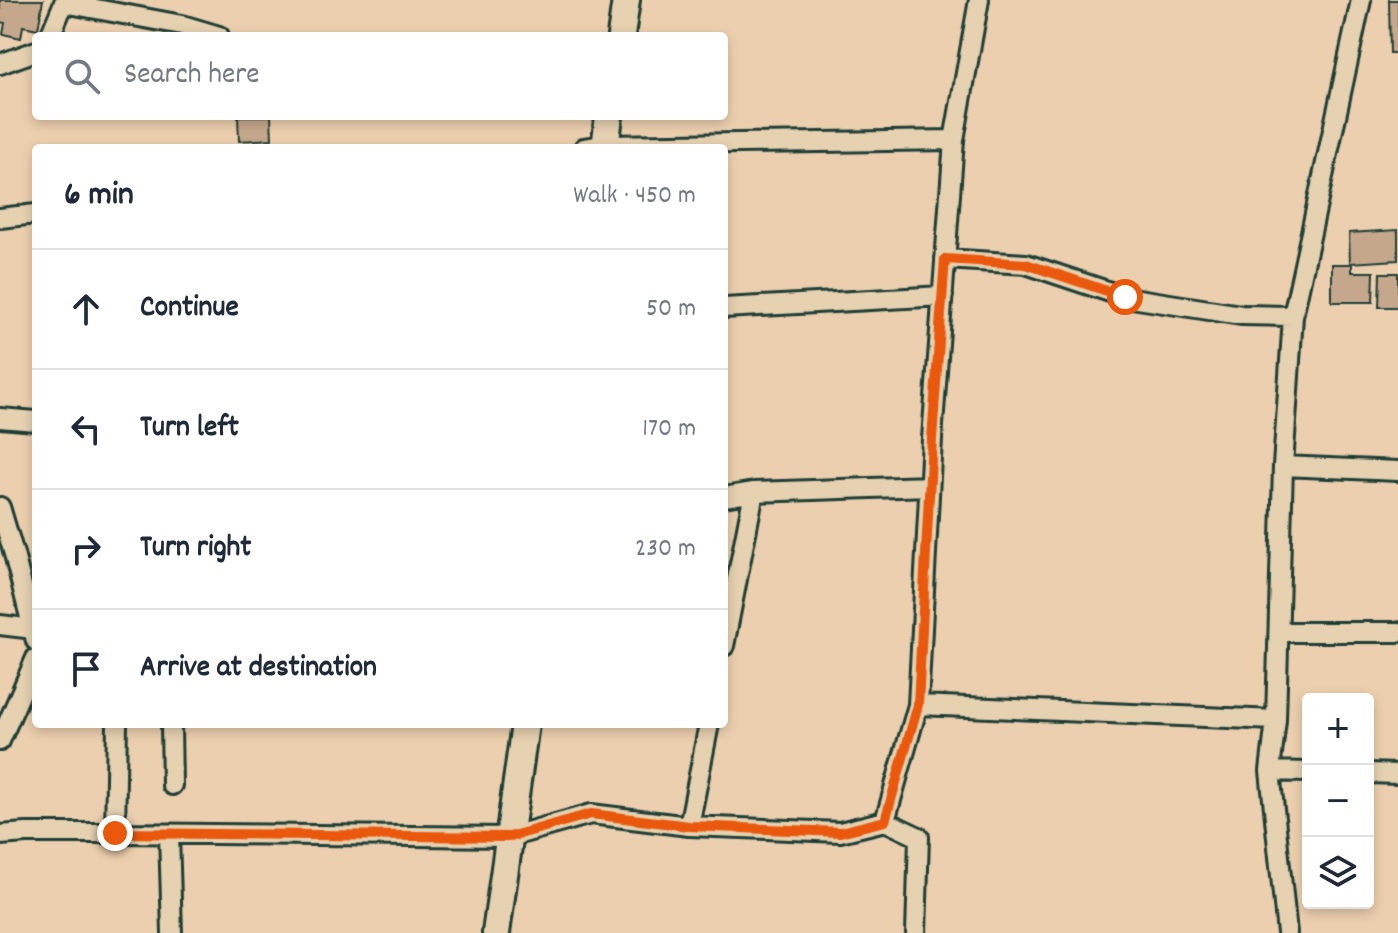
<!DOCTYPE html>
<html lang="en">
<head>
<meta charset="utf-8">
<style>
  body { margin:0; font-family:Dekko,sans-serif; background:#f6f6f7; color:#1f2937 }
  .controls { position:absolute; right:24px; bottom:24px; display:grid; overflow:hidden; border-radius:8px; box-shadow:0 4px 12px #0003 }
  .controls button { width:72px; height:72px; display:grid; place-items:center; padding:0; border:0; border-bottom:2px solid #e0e1e3; background:#fff; color:#1f2937; font:40px sans-serif }
  .stop { position:absolute; width:24px; height:24px; margin:-18px; border:6px solid #ea580c; border-radius:50%; background:#fff }
  .stop.end { background:#ea580c; border-color:#fff; box-shadow:0 2px 8px #0008 }
  .list { margin:0; padding:0; list-style:none }
  h2 { display:flex; justify-content:space-between; align-items:center; height:104px; margin:0; padding:0 32px; font-size:34px }
  h2 small { font-size:26px; font-weight:400; color:#747a83 }
  .list li { display:grid; grid-template-columns:52px 1fr auto; gap:24px; align-items:center; box-sizing:border-box; height:120px; padding:0 32px; border-top:2px solid #e0e1e3 }
  .list b { display:block; font-size:30px; white-space:nowrap }
  .list em { font-size:26px; font-style:normal; color:#747a83 }
  .icon { flex:none; width:44px; height:44px; fill:none; stroke:currentColor; stroke-width:2; stroke-linecap:round; stroke-linejoin:round }
  .map { position:relative; flex:none; width:1398px; height:933px; overflow:hidden }
  .search { position:absolute; background:#fff; box-shadow:0 4px 12px #0003; left:32px; top:32px; width:696px; height:88px; display:flex; align-items:center; gap:20px; box-sizing:border-box; padding:0 28px; border-radius:8px; color:#747a83; font-size:30px }
  .panel { position:absolute; background:#fff; box-shadow:0 4px 12px #0003; left:32px; top:144px; width:696px; height:584px; border-radius:8px }
  .map>svg:first-child { display:block }
  .building { fill:#c5a88c; stroke:#1f3d34; stroke-width:2 }
  .lines { fill:none; stroke-linecap:round; stroke-linejoin:round }
  .minor-casing { stroke:#1f3d34; stroke-width:24 }
  .secondary-casing { stroke:#1f3d34; stroke-width:32 }
  .minor { stroke:#e6d1b0; stroke-width:18 }
  .secondary { stroke:#e6d1b0; stroke-width:26 }
  .route { stroke:#ea580c; stroke-width:10 }
</style>
</head>
<body>
<div class="map">
<svg width="1398" height="933" viewBox="0 0 1398 933">
  <rect width="100%" height="100%" fill="#eccfae"/>
  <filter id="ink" filterUnits="userSpaceOnUse"><feTurbulence type="fractalNoise" baseFrequency=".0125" numOctaves="2"/><feDisplacementMap in="SourceGraphic" scale="16" xChannelSelector="R" yChannelSelector="G"/><feConvolveMatrix kernelMatrix="1 2 1 2 8 2 1 2 1" color-interpolation-filters="sRGB"/></filter>
  <g filter="url(#ink)">
    <path class="building" d="M 0,0 L 43,0 L 38,29 L 23,26 L 21,38 L 3,34 L 5,23 L 0,22 Z
      M 1389,0 L 1398,0 L 1398,53 L 1390,53 Z
      M 238,116 L 271,116 L 272,139 L 239,141 Z
      M 1398,230 L 1398,260 L 1350,263 L 1349,233 Z
      M 1332,264 L 1352,264 L 1352,272 L 1374,272 L 1373,302 L 1332,302 Z
      M 1380,273 L 1398,273 L 1398,307 L 1379,307 Z"/>
    <g class="lines">
      <g class="minor-casing">
        <path id="minor" d="M 64,3 L 182,25 L 219,36
          M 50,36 L 65,0
          M 0,64 L 36,51
          M 584,148 L 605,145 L 954,140
          M 0,218 L 36,214
          M 945,259 L 1026,264 L 1125,297 L 1241,315 L 1293,316
          M 724,308 L 943,296
          M 0,418 L 36,421
          M 1283,466 L 1398,471
          M 724,497 L 754,492 L 929,486
          M 0,507 L 14,554 L 36,641
          M 0,625 L 34,629
          M 1279,632 L 1398,632
          M 724,646 L 754,492
          M 918,705 L 1276,720
          M 171,724 L 172,785
          M 0,741 L 36,658
          M 1270,771 L 1308,772
          M 1368,773 L 1398,774
          M 885,821 L 919,837 L 916,933
          M 689,826 L 709,724
          M 115,833 L 117,724
          M 169,834 L 172,933
          M 0,835 L 26,833 L 115,833 L 509,837 L 591,814 L 689,826 L 840,832 L 885,821 L 918,705 L 932,439 L 954,140 L 979,0
          M 1287,933 L 1270,771 L 1276,720 L 1283,466 L 1293,316 L 1361,0"/>
      </g>
      <g class="secondary-casing">
        <path id="secondary" d="M 621,36 L 626,0
          M 605,148 L 609,116
          M 496,933 L 525,724"/>
      </g>
      <use href="#minor" class="minor"/>
      <use href="#secondary" class="secondary"/>
    </g>
  </g>
  <g class="lines" filter="url(#ink)">
    <path class="route" d="M 115,833 L 509,837 L 591,814 L 689,826 L 840,832 L 885,821 L 918,705 L 932,439 L 945,259 L 1026,264 L 1125,297"/>
  </g>
</svg>
<div class="controls">
<button>+</button>
<button>−</button>
<button><svg class="icon" aria-label="layers" viewBox="0 0 24 24"><path d="M12 4l9 5-9 5-9-5zM3 14l9 5 9-5"/></svg></button>
</div>
<div class="stop" style="left:1125px;top:297px"></div>
<div class="stop end" style="left:115px;top:833px"></div>
<div class="search"><svg class="icon" aria-label="search" viewBox="0 0 24 24"><circle cx="10" cy="10" r="6"/><path d="M15 15l6 6"/></svg>Search here</div>
<section class="panel">
<h2>6 min<small>Walk · 450 m</small></h2>
<ul class="list">
<li><svg class="icon" aria-label="ahead" viewBox="0 0 24 24"><path d="M12 20V5M6 11l6-6 6 6"/></svg><div><b>Continue</b></div><em>50 m</em></li>
<li><svg class="icon" aria-label="left" viewBox="0 0 24 24"><path d="M17 20v-9H6M10 6l-5 5 5 5"/></svg><div><b>Turn left</b></div><em>170 m</em></li>
<li><svg class="icon" aria-label="right" viewBox="0 0 24 24"><path d="M7 20v-9h11M14 6l5 5-5 5"/></svg><div><b>Turn right</b></div><em>230 m</em></li>
<li><svg class="icon" aria-label="arrive" viewBox="0 0 24 24"><path d="M6 21V4h12l-3 4 3 4H6"/></svg><div><b>Arrive at destination</b></div></li>
</ul>
</section>
</div>
</body>
</html>
